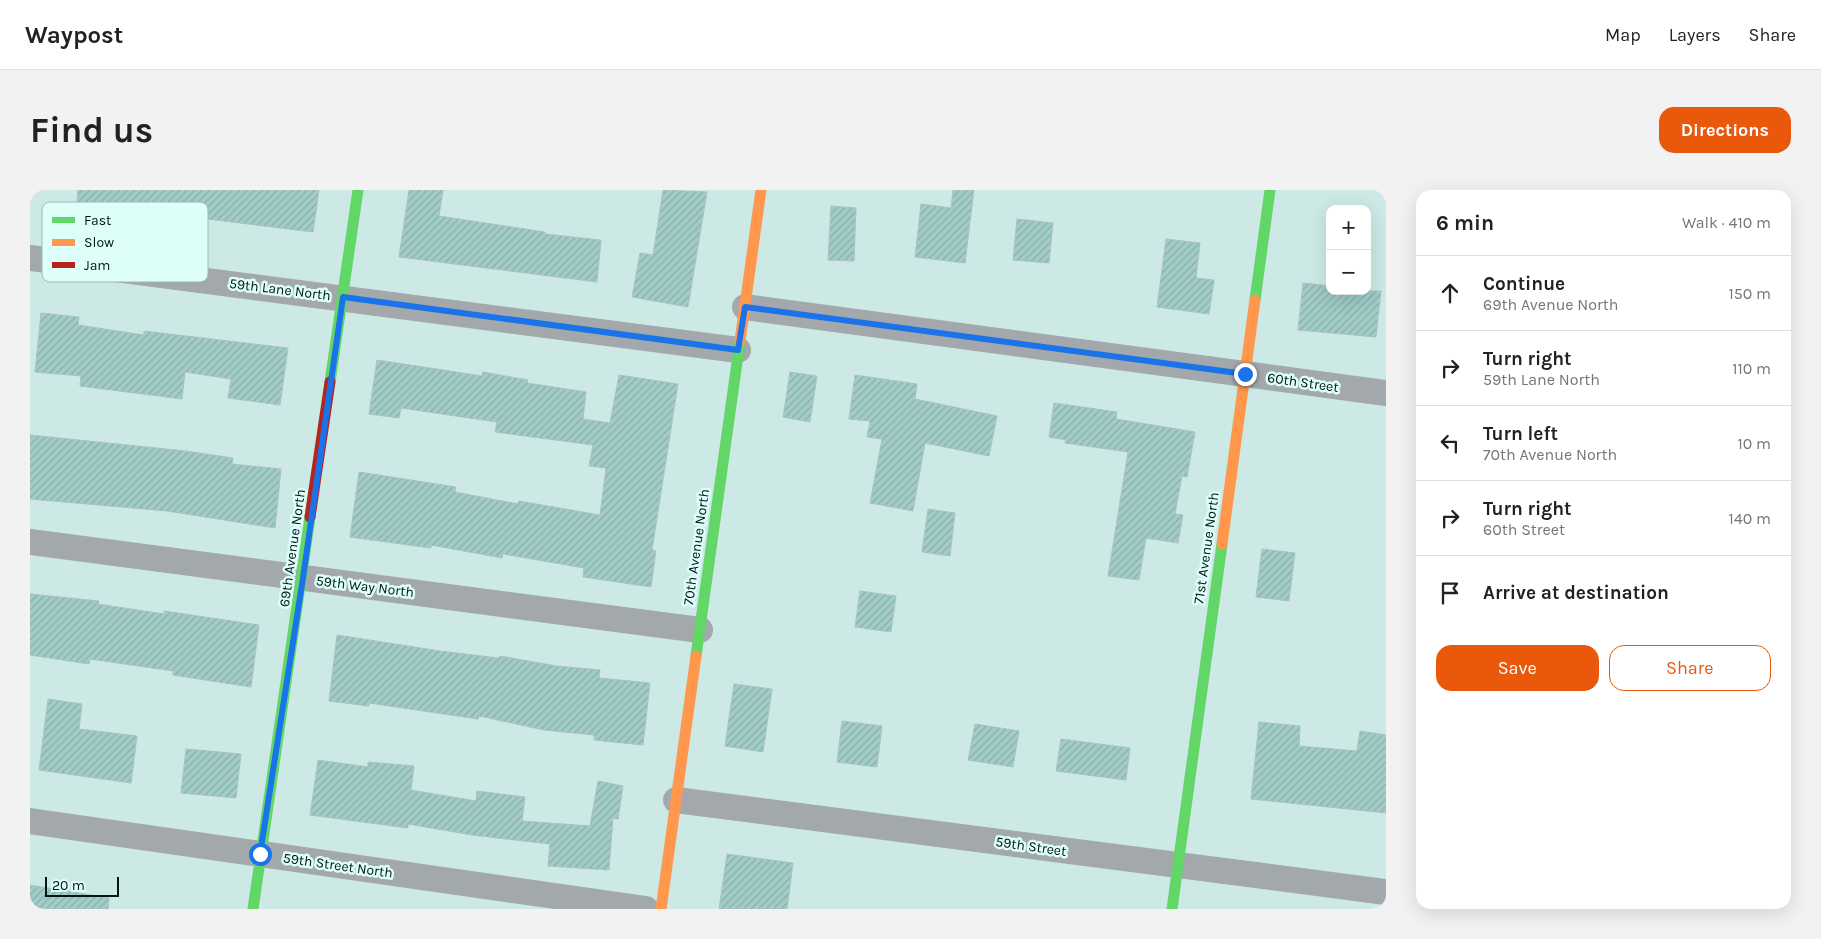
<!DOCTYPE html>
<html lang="en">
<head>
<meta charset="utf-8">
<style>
  body { margin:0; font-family:Karla,sans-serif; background:#f2f2f2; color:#222 }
  .controls { position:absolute; right:15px; top:15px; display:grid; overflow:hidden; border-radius:10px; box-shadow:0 5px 20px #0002 }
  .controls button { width:45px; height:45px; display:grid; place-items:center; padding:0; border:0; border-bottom:1px solid #e0e0e0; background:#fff; color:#222; font:25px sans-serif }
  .scale { position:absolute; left:15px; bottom:12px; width:74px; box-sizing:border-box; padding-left:5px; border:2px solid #021614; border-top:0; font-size:14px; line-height:18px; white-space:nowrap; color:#021614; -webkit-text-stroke:4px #defefa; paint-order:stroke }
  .stop { position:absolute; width:15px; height:15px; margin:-11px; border:4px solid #1a73e8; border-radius:50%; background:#fff }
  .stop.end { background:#1a73e8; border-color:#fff; box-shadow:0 1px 5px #0008 }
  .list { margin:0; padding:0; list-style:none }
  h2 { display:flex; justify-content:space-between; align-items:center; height:65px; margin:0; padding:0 20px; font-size:21px }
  h2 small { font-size:16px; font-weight:400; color:#767676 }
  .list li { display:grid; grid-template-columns:32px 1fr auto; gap:15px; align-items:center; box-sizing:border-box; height:75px; padding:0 20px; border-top:1px solid #e0e0e0 }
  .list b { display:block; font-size:19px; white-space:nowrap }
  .list p { margin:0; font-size:16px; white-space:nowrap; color:#767676 }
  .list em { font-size:16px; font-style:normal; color:#767676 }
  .actions { display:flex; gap:10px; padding:15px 20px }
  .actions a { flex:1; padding:11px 0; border:1px solid #ea580c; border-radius:15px; text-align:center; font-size:18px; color:#ea580c }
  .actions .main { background:#ea580c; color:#fff }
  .icon { flex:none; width:28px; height:28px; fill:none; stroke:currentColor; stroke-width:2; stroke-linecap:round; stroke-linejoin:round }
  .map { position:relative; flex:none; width:1356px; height:719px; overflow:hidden; border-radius:15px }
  header { display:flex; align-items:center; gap:30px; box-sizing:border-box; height:70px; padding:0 25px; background:#fff; border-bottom:1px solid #e0e0e0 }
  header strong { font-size:24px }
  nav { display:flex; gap:28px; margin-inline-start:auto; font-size:18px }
  .intro { display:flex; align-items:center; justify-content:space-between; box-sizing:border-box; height:120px; padding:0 30px }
  h1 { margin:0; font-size:35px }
  .button { padding:12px 22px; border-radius:15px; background:#ea580c; color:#fff; font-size:18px; font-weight:700 }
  main { display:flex; gap:30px; padding:0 30px }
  aside { flex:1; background:#fff; border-radius:15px; box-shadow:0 5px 20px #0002 }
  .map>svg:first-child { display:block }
  .building { fill:url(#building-hatch); stroke:#abc2c0 }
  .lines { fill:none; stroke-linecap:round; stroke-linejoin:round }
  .street { stroke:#a3a8ac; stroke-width:26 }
  .fast { stroke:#63d668; stroke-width:11 }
  .slow { stroke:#ff974d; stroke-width:11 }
  .jam { stroke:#b3261e; stroke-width:11 }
  .route { stroke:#1a73e8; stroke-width:6 }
  .labels { text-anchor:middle; stroke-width:5; stroke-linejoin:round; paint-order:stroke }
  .street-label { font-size:14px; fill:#021614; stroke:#defefa }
  .key { fill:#defefa; stroke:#9cb8b5; stroke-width:1 }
  .key-label { font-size:14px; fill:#021614 }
</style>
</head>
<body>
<header>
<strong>Waypost</strong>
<nav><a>Map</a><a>Layers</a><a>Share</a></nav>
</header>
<div class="intro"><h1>Find us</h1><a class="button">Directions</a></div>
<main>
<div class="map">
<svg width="1356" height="719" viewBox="0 0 1356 719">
  <defs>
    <pattern id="building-hatch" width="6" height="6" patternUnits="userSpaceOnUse" patternTransform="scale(1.25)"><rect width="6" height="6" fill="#a1ccc8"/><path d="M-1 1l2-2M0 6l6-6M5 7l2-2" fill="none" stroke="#89aeab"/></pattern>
  </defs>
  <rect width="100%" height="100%" fill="#cce9e6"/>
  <path class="building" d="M 48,0 L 289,0 L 283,42 L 47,13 Z
    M 379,0 L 413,0 L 409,26 L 515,42 L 515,44 L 571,50 L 567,92 L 369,67 Z
    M 633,0 L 677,2 L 658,117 L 602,107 L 610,63 L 623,65 Z
    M 923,0 L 944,0 L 935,73 L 885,67 L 891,14 L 921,18 Z
    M 801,16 L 826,18 L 824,71 L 798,70 Z
    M 987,29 L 1023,33 L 1019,73 L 983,70 Z
    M 1136,49 L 1170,53 L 1166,88 L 1184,90 L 1179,124 L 1127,117 Z
    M 1273,93 L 1300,96 L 1300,101 L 1351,101 L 1346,147 L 1268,140 Z
    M 11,123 L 49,127 L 48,135 L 114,145 L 114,141 L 258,158 L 250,215 L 198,208 L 201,189 L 155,182 L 152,209 L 50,196 L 51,186 L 5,182 Z
    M 347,170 L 452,186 L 453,182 L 498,190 L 497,193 L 556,202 L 553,229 L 580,233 L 589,185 L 648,194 L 622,360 L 626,361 L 621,397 L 553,387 L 554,378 L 473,364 L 472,368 L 401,355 L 401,358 L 320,347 L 329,282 L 426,297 L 425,302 L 488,314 L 489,311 L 570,325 L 576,278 L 559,276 L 563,255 L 465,242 L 467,232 L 371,218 L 369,228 L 339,224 Z
    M 760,182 L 787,186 L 780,232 L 753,227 Z
    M 825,185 L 887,194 L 885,209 L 967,226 L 959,266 L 895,253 L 883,321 L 840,313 L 852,249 L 837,247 L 840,231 L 819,229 Z
    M 1024,213 L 1087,222 L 1086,229 L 1165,242 L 1157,287 L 1152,286 L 1145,324 L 1153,325 L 1148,353 L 1116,348 L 1109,390 L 1078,386 L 1098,262 L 1035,253 L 1036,250 L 1019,247 Z
    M 0,245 L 156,261 L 203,268 L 202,274 L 251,279 L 245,338 L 137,321 L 0,309 Z
    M 898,319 L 925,323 L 920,366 L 892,362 Z
    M 1232,359 L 1265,363 L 1259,411 L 1226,407 Z
    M 830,401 L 866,406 L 861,442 L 825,437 Z
    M 0,404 L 69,411 L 68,414 L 134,424 L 134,421 L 229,435 L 221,497 L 143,485 L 143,481 L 60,469 L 59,474 L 0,465 Z
    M 307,445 L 410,461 L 469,468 L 470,466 L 527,476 L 570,480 L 569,488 L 620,493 L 613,555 L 564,550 L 564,545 L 514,540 L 449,526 L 448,529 L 339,513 L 339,516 L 299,511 Z
    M 704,494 L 742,499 L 733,562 L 695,556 Z
    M 18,509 L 52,514 L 49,539 L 107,546 L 101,593 L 9,580 Z
    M 812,531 L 852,536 L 847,577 L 807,572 Z
    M 1229,532 L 1270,536 L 1269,556 L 1327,561 L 1330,541 L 1356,545 L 1356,623 L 1221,609 Z
    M 945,534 L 989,541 L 983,577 L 938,570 Z
    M 1031,549 L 1100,558 L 1096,590 L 1026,581 Z
    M 156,559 L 211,564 L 206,608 L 151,603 Z
    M 288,570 L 338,577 L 338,572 L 384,576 L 381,600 L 446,611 L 447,601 L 495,607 L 492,631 L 560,636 L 568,591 L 593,596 L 588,629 L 583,628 L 579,680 L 518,676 L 520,654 L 442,645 L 378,634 L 378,638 L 280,625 Z
    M 697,664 L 763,673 L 757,719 L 689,719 Z
    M 0,695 L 79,708 L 78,719 L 0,719 Z"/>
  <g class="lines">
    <path class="street" d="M 0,68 L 708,160
      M 715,117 L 1356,203
      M 0,352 L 670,440
      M 646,610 L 1356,702
      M 0,631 L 616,719"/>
    <path class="fast" d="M 1225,110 L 1240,0
      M 300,192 L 328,0
      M 666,466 L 710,151
      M 223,719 L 280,327
      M 1142,719 L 1192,354"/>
    <path class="slow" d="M 710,151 L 731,0
      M 1192,354 L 1225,110
      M 631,719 L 666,466"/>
    <path class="jam" d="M 280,327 L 300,192"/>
  </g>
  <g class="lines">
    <path class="route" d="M 230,664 L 273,388 L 313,107 L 708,160 L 715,117 L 1215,184"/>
  </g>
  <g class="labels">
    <g class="street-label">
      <text transform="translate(250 99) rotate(7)" y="5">59th Lane North</text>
      <text transform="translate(1273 192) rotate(8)" y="5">60th Street</text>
      <text transform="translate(666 357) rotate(-82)" y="5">70th Avenue North</text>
      <text transform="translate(262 358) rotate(-82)" y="5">69th Avenue North</text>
      <text transform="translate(1176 358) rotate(-82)" y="5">71st Avenue North</text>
      <text transform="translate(335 396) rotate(7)" y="5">59th Way North</text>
      <text transform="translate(1001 656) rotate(8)" y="5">59th Street</text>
      <text transform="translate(308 675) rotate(8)" y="5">59th Street North</text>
    </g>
  </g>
  <rect x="12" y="12" width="166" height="80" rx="8" class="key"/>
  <rect x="22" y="27" width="23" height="6" fill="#63d668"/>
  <rect x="22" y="49" width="23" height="7" fill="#ff974d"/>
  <rect x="22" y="72" width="23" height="6" fill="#b3261e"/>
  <g class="key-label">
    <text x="54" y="35">Fast</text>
    <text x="54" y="57">Slow</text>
    <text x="54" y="80">Jam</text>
  </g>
</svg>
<div class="controls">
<button>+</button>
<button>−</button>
</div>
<div class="scale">20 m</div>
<div class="stop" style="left:230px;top:664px"></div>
<div class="stop end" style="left:1215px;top:184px"></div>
</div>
<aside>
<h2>6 min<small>Walk · 410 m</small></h2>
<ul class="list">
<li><svg class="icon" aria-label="ahead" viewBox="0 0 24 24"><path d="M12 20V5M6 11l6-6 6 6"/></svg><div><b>Continue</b><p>69th Avenue North</p></div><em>150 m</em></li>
<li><svg class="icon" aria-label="right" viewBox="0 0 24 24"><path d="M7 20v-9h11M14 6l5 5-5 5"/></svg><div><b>Turn right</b><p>59th Lane North</p></div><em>110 m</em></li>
<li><svg class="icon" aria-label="left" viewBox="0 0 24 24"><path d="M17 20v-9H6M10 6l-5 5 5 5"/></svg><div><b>Turn left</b><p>70th Avenue North</p></div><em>10 m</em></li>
<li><svg class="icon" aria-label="right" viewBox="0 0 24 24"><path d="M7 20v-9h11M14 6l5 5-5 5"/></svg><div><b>Turn right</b><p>60th Street</p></div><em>140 m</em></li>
<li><svg class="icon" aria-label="arrive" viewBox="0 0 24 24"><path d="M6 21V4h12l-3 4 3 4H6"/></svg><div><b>Arrive at destination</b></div></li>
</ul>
<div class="actions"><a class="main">Save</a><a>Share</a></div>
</aside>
</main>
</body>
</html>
